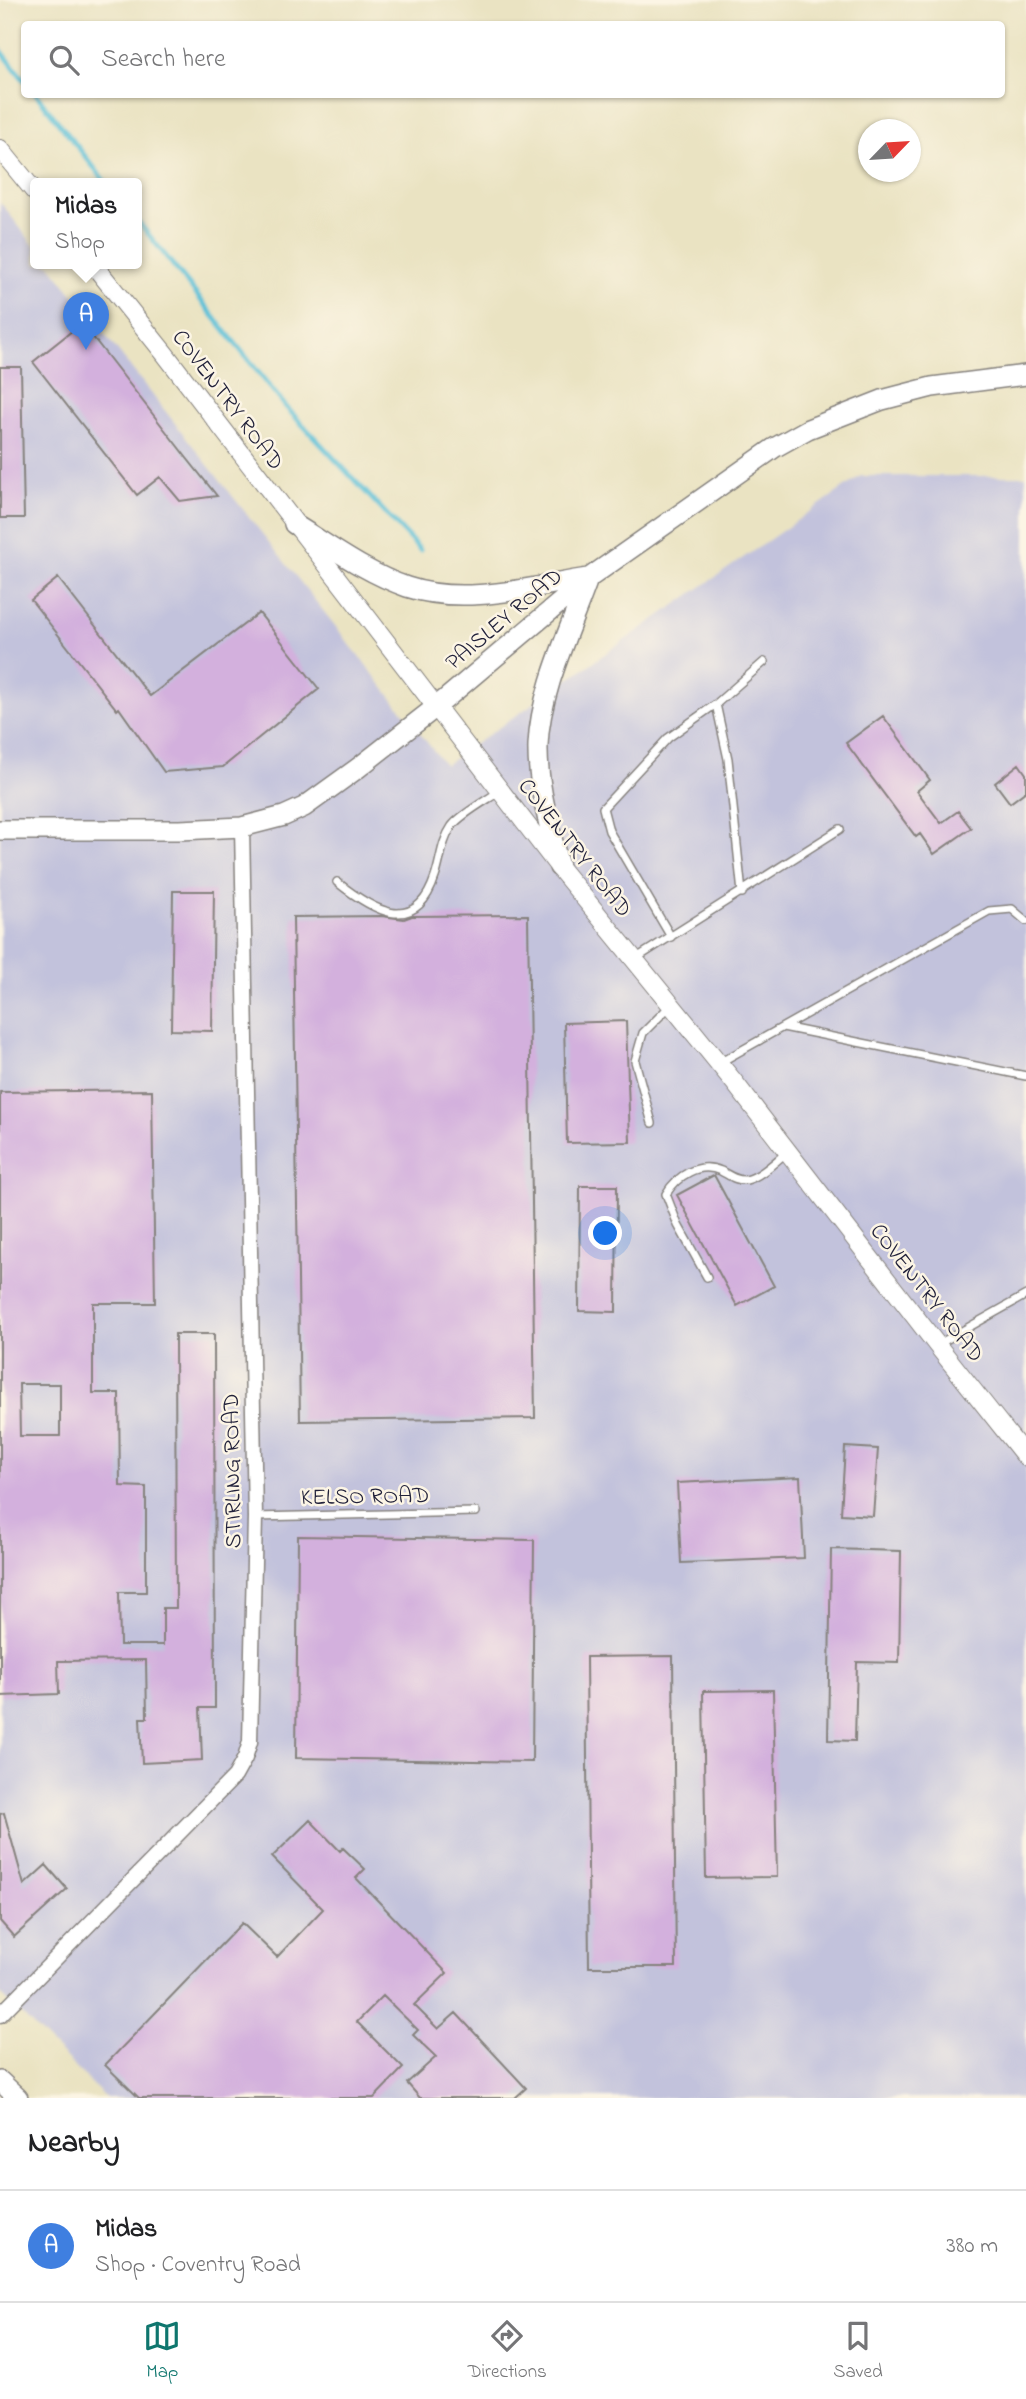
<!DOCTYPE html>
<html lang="en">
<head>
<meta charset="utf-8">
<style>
  body { margin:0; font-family:"Indie Flower",sans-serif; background:#f2f2f2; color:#202124 }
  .compass { position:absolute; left:858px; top:119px; width:63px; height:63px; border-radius:50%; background:#fff; box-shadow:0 2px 5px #0004; rotate:65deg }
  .you { position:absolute; left:606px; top:1234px; width:24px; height:24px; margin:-18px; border:5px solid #fff; border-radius:50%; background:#1a73e8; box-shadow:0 0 0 10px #1a73e833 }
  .badge { display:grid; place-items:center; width:46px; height:46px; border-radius:50%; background:#0f766e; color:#fff; font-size:23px; font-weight:700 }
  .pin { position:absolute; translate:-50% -58px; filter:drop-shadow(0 2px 4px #0008) }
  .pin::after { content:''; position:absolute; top:37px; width:24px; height:21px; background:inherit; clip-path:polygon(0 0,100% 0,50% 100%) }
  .popup { position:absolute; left:30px; top:178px; width:112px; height:91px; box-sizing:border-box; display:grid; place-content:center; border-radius:7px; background:#fff; filter:drop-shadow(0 2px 5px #0005); font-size:23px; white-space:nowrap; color:#757577 }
  .popup b { font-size:26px; color:#202124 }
  .popup::after { content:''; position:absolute; left:50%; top:100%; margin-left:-14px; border:14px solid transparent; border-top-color:#fff }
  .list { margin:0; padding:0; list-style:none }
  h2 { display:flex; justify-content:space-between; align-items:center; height:91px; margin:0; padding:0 28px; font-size:30px }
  h2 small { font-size:23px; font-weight:400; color:#757577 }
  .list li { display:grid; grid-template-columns:46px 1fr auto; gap:21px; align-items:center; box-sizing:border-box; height:112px; padding:0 28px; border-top:2px solid #e0e0e0 }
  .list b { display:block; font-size:26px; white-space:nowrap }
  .list p { margin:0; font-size:23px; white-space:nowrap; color:#757577 }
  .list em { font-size:23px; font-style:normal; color:#757577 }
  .icon { flex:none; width:38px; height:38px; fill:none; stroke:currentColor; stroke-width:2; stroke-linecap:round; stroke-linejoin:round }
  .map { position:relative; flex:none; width:1026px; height:2098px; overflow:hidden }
  .search { position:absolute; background:#fff; box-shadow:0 2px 5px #0004; left:21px; right:21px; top:21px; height:77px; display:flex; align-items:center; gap:18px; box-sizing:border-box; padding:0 24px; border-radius:7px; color:#757577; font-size:26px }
  .sheet { height:203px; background:#fff }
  nav { display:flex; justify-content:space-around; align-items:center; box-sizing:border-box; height:98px; border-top:2px solid #e0e0e0; background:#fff; font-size:19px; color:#757577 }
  nav a { display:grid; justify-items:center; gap:4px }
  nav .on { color:#0f766e }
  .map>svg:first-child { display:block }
  .industrial { fill:#c2c2dc }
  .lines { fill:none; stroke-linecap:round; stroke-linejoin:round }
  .stream { stroke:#59bfd7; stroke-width:5 }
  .building { fill:#d3b0dd; fill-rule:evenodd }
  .service-casing { stroke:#86827e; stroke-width:10 }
  .minor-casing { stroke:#86827e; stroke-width:17 }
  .tertiary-casing { stroke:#86827e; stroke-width:20 }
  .secondary-casing { stroke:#86827e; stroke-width:22 }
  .service { stroke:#fff; stroke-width:7 }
  .minor { stroke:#fff; stroke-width:14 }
  .tertiary { stroke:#fff; stroke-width:18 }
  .secondary { stroke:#fff; stroke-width:19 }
  .labels { text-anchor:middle; stroke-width:5; stroke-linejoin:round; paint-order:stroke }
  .street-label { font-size:23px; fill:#22223b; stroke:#fcf5e5 }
</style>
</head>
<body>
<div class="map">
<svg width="1026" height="2098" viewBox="0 0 1026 2098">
  <rect width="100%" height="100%" fill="#fcf5e5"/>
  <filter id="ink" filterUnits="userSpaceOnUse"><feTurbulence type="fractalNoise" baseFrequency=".0143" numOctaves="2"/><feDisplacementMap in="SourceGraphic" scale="14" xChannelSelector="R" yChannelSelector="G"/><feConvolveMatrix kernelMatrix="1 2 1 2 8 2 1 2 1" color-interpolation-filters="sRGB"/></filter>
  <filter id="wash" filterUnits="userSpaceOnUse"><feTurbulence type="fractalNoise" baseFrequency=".00686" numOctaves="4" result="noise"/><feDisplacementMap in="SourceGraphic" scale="28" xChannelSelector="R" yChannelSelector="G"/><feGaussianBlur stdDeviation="1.57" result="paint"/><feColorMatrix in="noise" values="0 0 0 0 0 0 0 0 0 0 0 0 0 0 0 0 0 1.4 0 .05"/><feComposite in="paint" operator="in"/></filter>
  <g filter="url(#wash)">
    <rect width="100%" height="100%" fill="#eae3c2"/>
    <path class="industrial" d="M 0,202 L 35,247 L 35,264 L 49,264 L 445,765 L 861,476 L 1026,476 L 1026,2098 L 106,2098 L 0,1993 Z"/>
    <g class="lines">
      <path class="stream" d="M 0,49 L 24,80
        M 36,94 L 107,184
        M 137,220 L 286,407 L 420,550"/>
    </g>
    <g id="blocks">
      <path class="building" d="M 82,323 L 186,457 L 217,496 L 180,501 L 160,477 L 137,495 L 33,362 Z
        M 0,367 L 21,367 L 24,518 L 0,518 Z
        M 58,578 L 150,696 L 259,613 L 319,689 L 223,767 L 164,772 L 119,708 L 117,710 L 31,600 Z
        M 883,716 L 930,780 L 917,791 L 941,823 L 958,811 L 971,828 L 934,854 L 920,834 L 916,837 L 846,743 Z
        M 1019,764 L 1026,774 L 1026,791 L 1010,803 L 995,783 Z
        M 173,891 L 214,891 L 212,1031 L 171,1030 Z
        M 528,915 L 535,1418 L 300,1421 L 293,917 L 381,916 L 404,919 L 412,916 Z
        M 626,1021 L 630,1142 L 567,1143 L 564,1023 Z
        M 152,1090 L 155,1303 L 93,1303 L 93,1393 L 119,1393 L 120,1486 L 146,1487 L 146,1592 L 119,1592 L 120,1645 L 163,1645 L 163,1608 L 176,1608 L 175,1334 L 214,1334 L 215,1708 L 200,1708 L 202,1760 L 142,1763 L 140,1718 L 147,1718 L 146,1660 L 58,1661 L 59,1694 L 0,1696 L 0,1092 ZM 19,1384 L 60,1384 L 60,1436 L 20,1436 Z
        M 714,1175 L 774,1286 L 737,1306 L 677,1195 Z
        M 580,1186 L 617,1186 L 616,1312 L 579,1311 Z
        M 845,1447 L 878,1449 L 873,1516 L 841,1514 Z
        M 800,1477 L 804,1558 L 681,1563 L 677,1483 Z
        M 298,1536 L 534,1540 L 532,1762 L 296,1758 Z
        M 831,1549 L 901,1551 L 899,1663 L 857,1662 L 855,1741 L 828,1740 Z
        M 673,1656 L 676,1967 L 589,1967 L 586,1657 Z
        M 773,1690 L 777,1877 L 706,1878 L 703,1691 Z
        M 4,1813 L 24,1885 L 46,1865 L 67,1889 L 14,1937 L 0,1921 L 0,1814 Z
        M 310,1820 L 340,1851 L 343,1848 L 365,1869 L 356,1878 L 447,1973 L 414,2005 L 438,2029 L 456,2013 L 526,2088 L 515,2098 L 420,2098 L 407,2083 L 436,2057 L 413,2035 L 418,2030 L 383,1996 L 357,2022 L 403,2068 L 374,2098 L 139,2098 L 105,2065 L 242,1923 L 277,1957 L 323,1909 L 272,1857 Z"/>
    </g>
  </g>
  <g filter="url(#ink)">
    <use href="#blocks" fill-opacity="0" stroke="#86827e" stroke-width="2"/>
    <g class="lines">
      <g class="service-casing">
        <path id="service" d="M 337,882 C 371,909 415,938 435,877 C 441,860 441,842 452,826 C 461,814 487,800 500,791
          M 742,893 L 728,759 L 716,704 L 764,662
          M 671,937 L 609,831 L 603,808 L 668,738 L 716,704
          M 635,959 L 840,829
          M 783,1027 L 1026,1076
          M 719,1063 L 989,911 L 1012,909 L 1026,921
          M 652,1123 L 635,1061 L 643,1033 L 671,1005
          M 707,1277 L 678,1225 L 666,1194 C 677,1176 699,1161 721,1171 C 729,1175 736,1181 746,1180 C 760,1177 776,1161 787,1152
          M 937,1345 L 1026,1295
          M 255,1517 L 476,1512"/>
      </g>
      <g class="minor-casing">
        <path id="minor" d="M 0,2015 L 235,1776 L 245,1758 L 250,1742 L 255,1517 L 242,827"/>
      </g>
      <g class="tertiary-casing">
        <path id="tertiary" d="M 0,149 L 35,192
          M 93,264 L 165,354 L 559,867 L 734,1082 L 937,1345 L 1026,1457"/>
      </g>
      <g class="secondary-casing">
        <path id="secondary" d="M 294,524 C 330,546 366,573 407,587 C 464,606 530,587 588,578
          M 0,830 L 180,830 L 242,827 L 284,816 L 304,807 L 358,768 L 436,707 L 589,578 L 774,448 L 808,429 L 882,400 L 932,387 L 1026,375
          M 559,867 C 550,827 537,786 538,745 C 540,691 570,630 588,579
          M 0,2081 L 18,2098"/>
      </g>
      <use href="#service" class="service"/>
      <use href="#minor" class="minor"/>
      <use href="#tertiary" class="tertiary"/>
      <use href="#secondary" class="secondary"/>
    </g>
  </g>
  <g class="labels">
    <g class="street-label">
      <text transform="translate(229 399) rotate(53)" y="8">COVENTRY ROAD</text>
      <text transform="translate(503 618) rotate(-40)" y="8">PAISLEY ROAD</text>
      <text transform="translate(576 847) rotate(52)" y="8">COVENTRY ROAD</text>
      <text transform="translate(928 1292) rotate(52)" y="8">COVENTRY ROAD</text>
      <text transform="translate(231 1471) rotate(-91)" y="8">STIRLING ROAD</text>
      <text transform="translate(365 1495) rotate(-1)" y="8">KELSO ROAD</text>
    </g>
  </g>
</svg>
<svg class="compass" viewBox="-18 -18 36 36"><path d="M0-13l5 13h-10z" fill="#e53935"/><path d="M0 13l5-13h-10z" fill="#757577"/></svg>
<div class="you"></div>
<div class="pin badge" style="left:86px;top:350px;background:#3f7fe0">A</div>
<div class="popup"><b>Midas</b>Shop</div>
<div class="search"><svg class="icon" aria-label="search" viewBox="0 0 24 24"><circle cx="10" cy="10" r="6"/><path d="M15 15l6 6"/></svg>Search here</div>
</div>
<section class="sheet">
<h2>Nearby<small></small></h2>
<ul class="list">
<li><span class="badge" style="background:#3f7fe0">A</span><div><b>Midas</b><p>Shop · Coventry Road</p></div><em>380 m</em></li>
</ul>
</section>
<nav>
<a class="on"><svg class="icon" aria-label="map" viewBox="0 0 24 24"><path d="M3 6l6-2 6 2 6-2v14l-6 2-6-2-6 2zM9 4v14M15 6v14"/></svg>Map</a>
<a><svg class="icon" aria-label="directions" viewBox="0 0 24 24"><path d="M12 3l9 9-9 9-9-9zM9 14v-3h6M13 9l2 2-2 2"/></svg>Directions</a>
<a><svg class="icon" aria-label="saved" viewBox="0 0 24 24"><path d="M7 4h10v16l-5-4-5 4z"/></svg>Saved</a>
</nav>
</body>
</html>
